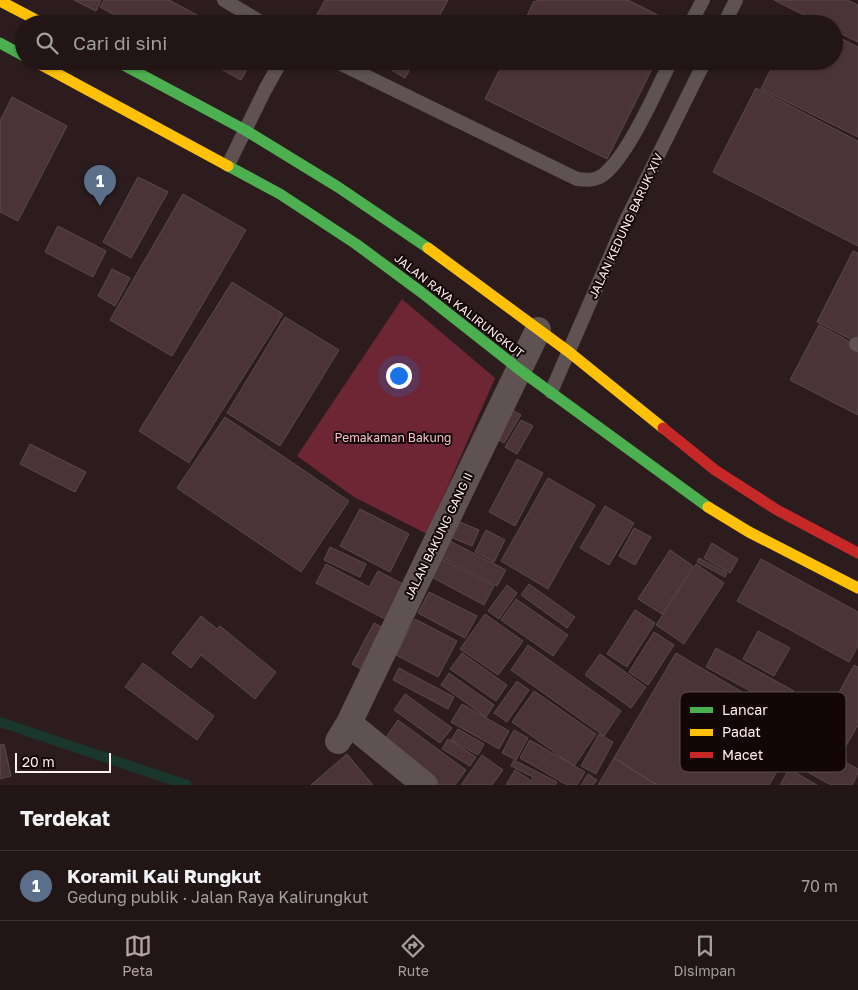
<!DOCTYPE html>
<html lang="id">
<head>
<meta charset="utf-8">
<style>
  body { margin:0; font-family:"Golos Text",sans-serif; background:#2d2223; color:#f1f3f6 }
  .scale { position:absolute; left:15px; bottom:12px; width:96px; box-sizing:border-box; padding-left:5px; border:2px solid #fef0f1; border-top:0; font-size:14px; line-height:18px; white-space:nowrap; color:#fef0f1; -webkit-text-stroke:4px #120607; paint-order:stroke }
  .you { position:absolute; left:398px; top:375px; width:18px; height:18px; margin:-12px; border:4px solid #fff; border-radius:50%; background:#1a73e8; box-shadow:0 0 0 8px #1a73e833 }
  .badge { display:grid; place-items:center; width:32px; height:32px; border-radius:50%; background:#b4a6a7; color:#fff; font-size:16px; font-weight:700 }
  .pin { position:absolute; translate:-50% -41px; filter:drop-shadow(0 1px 2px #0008) }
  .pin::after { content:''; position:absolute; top:26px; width:18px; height:15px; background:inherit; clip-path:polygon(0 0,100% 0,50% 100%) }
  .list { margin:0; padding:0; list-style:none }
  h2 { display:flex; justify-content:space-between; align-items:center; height:65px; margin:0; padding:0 20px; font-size:21px }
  h2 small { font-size:16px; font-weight:400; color:#a29fa1 }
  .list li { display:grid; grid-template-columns:32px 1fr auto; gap:15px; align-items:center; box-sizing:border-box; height:70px; padding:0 20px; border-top:1px solid #3e3435 }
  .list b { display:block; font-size:19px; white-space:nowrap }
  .list p { margin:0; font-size:16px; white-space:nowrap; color:#a29fa1 }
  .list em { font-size:16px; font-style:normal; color:#a29fa1 }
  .icon { flex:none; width:28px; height:28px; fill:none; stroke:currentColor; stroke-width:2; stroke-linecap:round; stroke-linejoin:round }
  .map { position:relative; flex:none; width:858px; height:785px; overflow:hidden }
  .search { position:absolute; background:#211516; box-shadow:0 1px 4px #0004; left:15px; right:15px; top:15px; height:55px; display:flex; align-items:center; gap:12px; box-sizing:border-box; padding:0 18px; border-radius:28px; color:#a29fa1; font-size:19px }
  .sheet { height:135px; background:#211516 }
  nav { display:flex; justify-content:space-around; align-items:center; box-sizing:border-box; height:70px; border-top:1px solid #3e3435; background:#211516; font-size:14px; color:#a29fa1 }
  nav a { display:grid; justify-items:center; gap:2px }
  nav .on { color:#b4a6a7 }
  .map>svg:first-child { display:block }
  .green { fill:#6e2634 }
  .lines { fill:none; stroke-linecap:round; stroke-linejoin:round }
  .stream { stroke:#19372c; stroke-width:10 }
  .building { fill:#4b3439; stroke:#584a4b }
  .lane { stroke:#5e5253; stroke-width:14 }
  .street { stroke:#5e5253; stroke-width:26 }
  .fast { stroke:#4caf50; stroke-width:11 }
  .slow { stroke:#ffc107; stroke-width:11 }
  .jam { stroke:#c62828; stroke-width:11 }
  .labels { text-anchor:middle; stroke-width:4; stroke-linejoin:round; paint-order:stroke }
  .street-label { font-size:12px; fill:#fef0f1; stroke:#120607 }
  .park-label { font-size:12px; fill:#f5c2c6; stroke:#120607 }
  .key { fill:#120607; stroke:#594c4d; stroke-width:1 }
  .key-label { font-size:14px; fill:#fef0f1 }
</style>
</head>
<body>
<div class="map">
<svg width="858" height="785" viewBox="0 0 858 785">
  <rect width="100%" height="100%" fill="#2c1c1e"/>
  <path class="green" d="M 402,299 L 495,378 L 427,534 L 354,497 L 297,456 Z"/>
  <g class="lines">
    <path class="stream" d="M 0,722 L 187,785"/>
  </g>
  <path class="building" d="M 74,0 L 101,0 L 96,11 Z
    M 104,0 L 169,0 L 214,24 L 131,24 L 100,7 Z
    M 325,0 L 448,0 L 435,24 L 312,24 Z
    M 537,0 L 628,0 L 658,15 L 654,24 L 523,24 L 534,1 L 536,2 Z
    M 774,0 L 847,0 L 858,5 L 858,42 L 834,30 L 834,24 L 822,24 Z
    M 797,17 L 811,24 L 793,24 Z
    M 834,35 L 858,47 L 858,137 L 761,89 L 775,61 L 834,61 Z
    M 211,61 L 252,61 L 241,80 L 210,63 Z
    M 377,61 L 415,61 L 405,78 Z
    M 504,61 L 656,61 L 607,159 L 485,99 Z
    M 756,88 L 858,141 L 858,246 L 713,172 Z
    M 12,97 L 67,126 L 18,221 L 0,212 L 0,121 Z
    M 138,177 L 168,192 L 131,258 L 103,242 Z
    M 183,194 L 246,230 L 172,356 L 110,320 Z
    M 58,226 L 106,251 L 93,277 L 45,252 Z
    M 853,251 L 858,253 L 858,343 L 817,322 Z
    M 112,269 L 130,278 L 115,306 L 98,296 Z
    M 232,282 L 283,314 L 189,463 L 139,431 Z
    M 285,317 L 339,350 L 280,446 L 227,413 Z
    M 819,325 L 858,346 L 858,415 L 790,380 Z
    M 509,408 L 521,415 L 504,443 L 492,436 Z
    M 225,417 L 349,501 L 301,572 L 177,488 Z
    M 521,420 L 533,426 L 517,454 L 505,447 Z
    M 30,444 L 86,472 L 75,492 L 20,464 Z
    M 517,459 L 543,473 L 515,526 L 489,512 Z
    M 548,478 L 595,505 L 548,589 L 501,561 Z
    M 605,506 L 634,523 L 609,565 L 580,548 Z
    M 360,509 L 409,534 L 390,572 L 340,546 Z
    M 450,518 L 479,530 L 472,546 L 443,534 Z
    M 634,528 L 651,537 L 635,565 L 619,556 Z
    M 486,530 L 505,540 L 494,562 L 475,552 Z
    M 442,537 L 506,570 L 497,586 L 434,553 Z
    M 712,543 L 738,559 L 730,573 L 704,558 Z
    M 330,547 L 366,564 L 360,577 L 324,560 Z
    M 670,550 L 693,566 L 662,614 L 638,599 Z
    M 434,555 L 494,586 L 484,605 L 424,573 Z
    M 699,558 L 727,573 L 725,577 L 697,562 Z
    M 761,559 L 858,612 L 858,646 L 849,662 L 737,601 Z
    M 326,564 L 369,587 L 378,571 L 403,584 L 385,619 L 316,583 Z
    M 696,564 L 724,583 L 684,644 L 656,625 Z
    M 529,584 L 575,617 L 567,628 L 521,595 Z
    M 507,585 L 517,593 L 499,619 L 488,611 Z
    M 429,592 L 477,616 L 465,638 L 418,613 Z
    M 516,599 L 568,635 L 553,656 L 501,620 Z
    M 635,610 L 655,623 L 627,667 L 607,654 Z
    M 485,614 L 523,641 L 498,675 L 460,649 Z
    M 201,616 L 217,629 L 220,626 L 276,672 L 255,699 L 201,655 L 191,668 L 172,653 Z
    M 415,619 L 457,641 L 438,677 L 396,655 Z
    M 374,623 L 389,631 L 366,672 L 352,664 Z
    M 758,631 L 790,648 L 774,676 L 743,659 Z
    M 654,632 L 674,645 L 648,685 L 629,672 Z
    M 528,645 L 621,711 L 604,736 L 511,670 Z
    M 716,648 L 794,691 L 784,709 L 706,667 Z
    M 462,653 L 507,685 L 496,701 L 450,669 Z
    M 676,653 L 803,728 L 769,785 L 657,785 L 614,758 Z
    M 600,654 L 646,687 L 631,708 L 585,675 Z
    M 143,663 L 214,716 L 197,740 L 125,687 Z
    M 854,665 L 858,667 L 858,725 L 843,751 L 815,736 Z
    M 399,668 L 454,697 L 448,709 L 393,680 Z
    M 449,673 L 494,705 L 486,717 L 441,685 Z
    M 517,681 L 529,690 L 507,722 L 494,713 Z
    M 534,691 L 596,734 L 574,766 L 512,722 Z
    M 405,694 L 452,728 L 440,743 L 394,710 Z
    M 462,704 L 509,731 L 499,749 L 451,722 Z
    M 398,720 L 466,770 L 455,785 L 439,785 L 382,743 Z
    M 458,729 L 484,744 L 478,755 L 451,740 Z
    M 514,730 L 528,738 L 516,760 L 502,753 Z
    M 599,734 L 613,742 L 596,774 L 581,766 Z
    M 448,739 L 476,757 L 470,766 L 442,749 Z
    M 530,740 L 585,772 L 577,785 L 567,785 L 520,758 Z
    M 805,740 L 858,769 L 858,773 L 852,785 L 831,785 L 793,764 Z
    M 4,744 L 11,776 L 0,779 L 0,745 Z
    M 347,754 L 373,785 L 311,785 Z
    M 482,755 L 503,770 L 492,785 L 461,785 Z
    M 614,758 L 657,785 L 598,785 Z
    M 514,760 L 557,782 L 555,785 L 529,785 L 533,777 L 511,766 Z
    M 789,769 L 817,785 L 780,785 Z
    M 515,770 L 530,780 L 527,785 L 506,785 Z
    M 588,774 L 597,780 L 593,785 L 581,785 Z"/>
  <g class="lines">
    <path class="lane" d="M 224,0 L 264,24
      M 690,24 L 703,0
      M 724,24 L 736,0
      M 335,61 L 577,179 C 586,180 595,181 603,175 C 628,156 656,91 671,61
      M 228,165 L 265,90 L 281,61
      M 856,344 L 858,345
      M 551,392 L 625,222 L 705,61"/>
    <path class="street" d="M 349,723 L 425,785
      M 338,741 L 349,723 L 538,330"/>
    <path class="fast" d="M 0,43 L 24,56
      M 116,61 L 245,130 L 338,187 L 428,248
      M 228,166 L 280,194 L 356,244 L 421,292 L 520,370 L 708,507"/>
    <path class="slow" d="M 0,1 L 44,24
      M 34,61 L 228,166
      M 428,248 L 569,352 L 663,428
      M 708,507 L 749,532 L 858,588"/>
    <path class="jam" d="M 663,428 L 715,470 L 777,510 L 858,553"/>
  </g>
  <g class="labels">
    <g class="street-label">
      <text transform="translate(626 226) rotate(-65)" y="4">JALAN KEDUNG BARUK XIV</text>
      <text transform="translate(459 306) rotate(38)" y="4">JALAN RAYA KALIRUNGKUT</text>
      <text transform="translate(439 536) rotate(-64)" y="4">JALAN BAKUNG GANG II</text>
    </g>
    <g class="park-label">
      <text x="393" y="442">Pemakaman Bakung</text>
    </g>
  </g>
  <rect x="680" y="692" width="166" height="80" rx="8" class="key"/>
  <rect x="690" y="707" width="23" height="6" fill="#4caf50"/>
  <rect x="690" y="729" width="23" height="7" fill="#ffc107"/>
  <rect x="690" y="752" width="23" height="6" fill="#c62828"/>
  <g class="key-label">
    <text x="722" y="715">Lancar</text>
    <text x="722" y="737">Padat</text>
    <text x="722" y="760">Macet</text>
  </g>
</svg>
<div class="scale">20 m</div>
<div class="you"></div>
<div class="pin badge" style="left:100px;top:206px;background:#5c6f8a">1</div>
<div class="search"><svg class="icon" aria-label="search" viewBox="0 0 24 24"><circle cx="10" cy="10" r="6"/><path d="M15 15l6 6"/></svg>Cari di sini</div>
</div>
<section class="sheet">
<h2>Terdekat<small></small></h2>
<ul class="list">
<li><span class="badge" style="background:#5c6f8a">1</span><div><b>Koramil Kali Rungkut</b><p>Gedung publik · Jalan Raya Kalirungkut</p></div><em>70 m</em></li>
</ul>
</section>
<nav>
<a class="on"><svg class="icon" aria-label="map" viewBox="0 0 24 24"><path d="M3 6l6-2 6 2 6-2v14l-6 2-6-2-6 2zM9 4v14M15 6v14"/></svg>Peta</a>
<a><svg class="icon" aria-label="directions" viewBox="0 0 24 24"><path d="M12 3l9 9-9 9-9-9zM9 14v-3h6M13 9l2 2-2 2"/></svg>Rute</a>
<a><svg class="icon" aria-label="saved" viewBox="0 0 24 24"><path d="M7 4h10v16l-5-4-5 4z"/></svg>Disimpan</a>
</nav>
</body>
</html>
